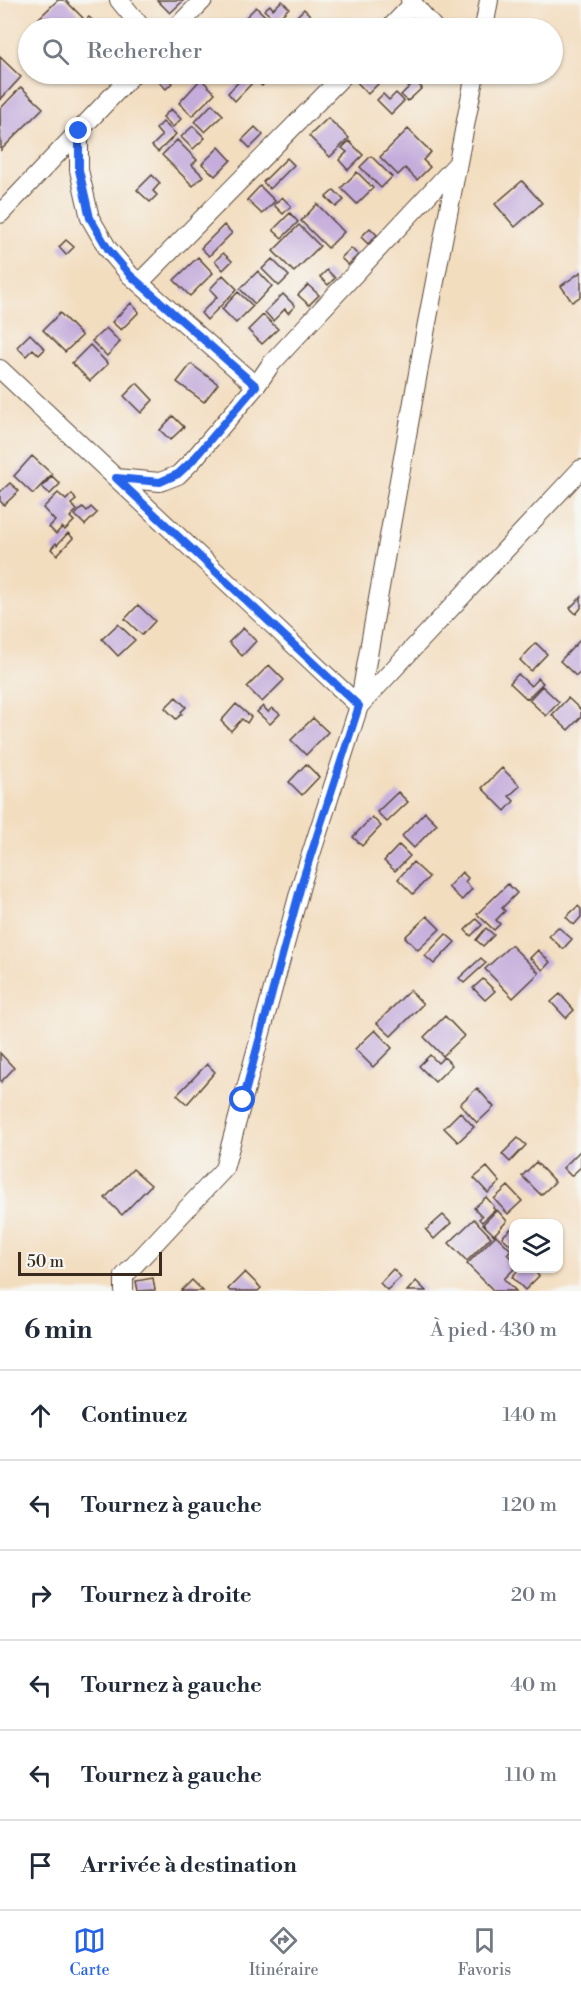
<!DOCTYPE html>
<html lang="fr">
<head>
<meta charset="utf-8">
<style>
  body { margin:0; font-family:"Libre Bodoni",serif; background:#f2f2f3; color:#1f2937 }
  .controls { position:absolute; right:18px; bottom:18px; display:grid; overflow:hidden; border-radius:12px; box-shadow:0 2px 4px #0004 }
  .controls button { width:54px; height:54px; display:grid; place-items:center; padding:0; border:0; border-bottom:2px solid #e0e1e3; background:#fff; color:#1f2937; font:30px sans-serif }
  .scale { position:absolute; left:18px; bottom:15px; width:144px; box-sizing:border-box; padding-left:6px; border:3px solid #3b2a1e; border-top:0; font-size:16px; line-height:21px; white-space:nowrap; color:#3b2a1e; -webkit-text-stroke:4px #f6f6f2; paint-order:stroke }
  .stop { position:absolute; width:18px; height:18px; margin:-14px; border:4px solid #2563eb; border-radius:50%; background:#fff }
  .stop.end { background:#2563eb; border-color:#fff; box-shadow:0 2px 6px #0008 }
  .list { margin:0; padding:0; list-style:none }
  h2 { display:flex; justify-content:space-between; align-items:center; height:78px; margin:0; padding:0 24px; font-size:26px }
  h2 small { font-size:20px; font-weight:400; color:#747a83 }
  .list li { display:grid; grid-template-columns:39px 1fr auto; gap:18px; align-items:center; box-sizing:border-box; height:90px; padding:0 24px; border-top:2px solid #e0e1e3 }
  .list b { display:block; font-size:22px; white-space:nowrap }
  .list em { font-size:20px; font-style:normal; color:#747a83 }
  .icon { flex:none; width:33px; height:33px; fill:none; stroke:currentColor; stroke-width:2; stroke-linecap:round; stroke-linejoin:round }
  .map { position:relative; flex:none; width:581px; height:1291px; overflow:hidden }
  .search { position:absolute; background:#fff; box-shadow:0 2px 4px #0004; left:18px; right:18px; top:18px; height:66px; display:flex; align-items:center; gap:15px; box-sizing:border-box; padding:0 21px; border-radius:33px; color:#747a83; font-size:22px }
  .sheet { height:618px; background:#fff }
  nav { display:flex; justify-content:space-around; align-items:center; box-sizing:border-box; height:84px; border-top:2px solid #e0e1e3; background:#fff; font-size:16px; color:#747a83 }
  nav a { display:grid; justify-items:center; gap:3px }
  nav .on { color:#2563eb }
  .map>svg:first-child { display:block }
  .building { fill:#c4acdb }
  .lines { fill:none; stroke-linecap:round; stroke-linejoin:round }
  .minor-casing { stroke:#574536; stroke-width:20 }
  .minor { stroke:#fff; stroke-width:18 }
  .route { stroke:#2563eb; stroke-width:8 }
</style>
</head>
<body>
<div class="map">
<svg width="581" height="1291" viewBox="0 0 581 1291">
  <rect width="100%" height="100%" fill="#f6f6f2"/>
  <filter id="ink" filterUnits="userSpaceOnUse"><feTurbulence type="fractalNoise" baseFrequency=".0167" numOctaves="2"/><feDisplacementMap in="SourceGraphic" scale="12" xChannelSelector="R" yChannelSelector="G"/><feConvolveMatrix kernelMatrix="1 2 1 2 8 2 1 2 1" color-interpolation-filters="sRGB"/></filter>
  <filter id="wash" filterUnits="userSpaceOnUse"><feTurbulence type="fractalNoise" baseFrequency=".008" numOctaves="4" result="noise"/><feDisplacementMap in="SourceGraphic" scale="24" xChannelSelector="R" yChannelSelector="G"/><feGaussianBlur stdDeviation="1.35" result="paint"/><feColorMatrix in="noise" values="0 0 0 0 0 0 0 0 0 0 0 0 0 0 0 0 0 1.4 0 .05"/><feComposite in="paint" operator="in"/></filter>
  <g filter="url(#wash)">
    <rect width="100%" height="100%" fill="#f3ddbf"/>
    <g id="blocks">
      <path class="building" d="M 58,0 L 65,0 L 83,18 L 72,28 L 49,28 L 39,18 Z
        M 157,0 L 184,0 L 170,13 Z
        M 282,1 L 289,8 L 276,21 L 264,10 L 270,5 L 273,9 Z
        M 256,7 L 273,24 L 269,28 L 252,28 L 243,20 Z
        M 304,9 L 313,18 L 304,28 L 294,28 L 289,24 Z
        M 89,17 L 101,28 L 78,28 Z
        M 0,57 L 21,77 L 0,100 Z
        M 246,74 L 264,74 L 269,78 L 262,86 L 255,80 L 235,101 L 228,93 Z
        M 361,74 L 377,74 L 383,79 L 368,94 L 355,80 Z
        M 165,76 L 172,83 L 166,89 L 159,82 Z
        M 201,79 L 215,93 L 192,116 L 179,103 Z
        M 415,81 L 422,88 L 408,101 L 401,95 Z
        M 21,87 L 43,108 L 1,150 L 0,109 Z
        M 396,93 L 404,101 L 391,114 L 377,100 L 383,94 L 389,100 Z
        M 212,104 L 223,115 L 205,132 L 195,122 Z
        M 171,109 L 181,119 L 173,127 L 163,117 Z
        M 328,118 L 349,138 L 330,157 L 309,136 Z
        M 163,122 L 176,134 L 158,152 L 152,146 L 162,136 L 156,129 Z
        M 193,126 L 205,138 L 193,149 L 181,137 Z
        M 255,127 L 263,135 L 250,148 L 242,140 Z
        M 408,129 L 431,152 L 423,160 L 430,167 L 417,180 L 405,168 L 398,175 L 380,157 Z
        M 177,140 L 197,160 L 192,165 L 203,176 L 193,186 L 162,155 Z
        M 349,141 L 363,155 L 348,170 L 339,160 L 347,152 L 342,148 Z
        M 219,147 L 231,160 L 215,176 L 202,164 Z
        M 371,156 L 392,177 L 381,188 L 360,167 Z
        M 287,158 L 294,165 L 270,189 L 263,182 Z
        M 357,172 L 373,188 L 357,204 L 341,188 Z
        M 152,175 L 160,183 L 153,191 L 157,195 L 150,202 L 137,190 Z
        M 522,181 L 542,203 L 515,227 L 495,204 Z
        M 260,186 L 275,201 L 262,214 L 247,200 Z
        M 334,190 L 344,200 L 336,207 L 326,197 Z
        M 282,197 L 291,206 L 283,214 L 274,205 Z
        M 317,204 L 344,232 L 328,248 L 301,221 Z
        M 290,213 L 298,222 L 282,238 L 273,230 Z
        M 224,225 L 232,233 L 209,256 L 201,248 Z
        M 299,225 L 320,246 L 294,272 L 273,251 Z
        M 370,228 L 377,235 L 368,244 L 361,237 Z
        M 66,240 L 74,247 L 66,255 L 59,247 Z
        M 351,248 L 358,255 L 348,265 L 341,258 Z
        M 223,253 L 232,261 L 223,270 L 215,261 Z
        M 198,257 L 213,273 L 190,296 L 174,280 Z
        M 272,259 L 289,276 L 279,286 L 262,269 Z
        M 327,270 L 335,278 L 328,285 L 320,277 Z
        M 258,271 L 272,286 L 255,304 L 240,289 Z
        M 581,272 L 581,296 L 572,302 L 561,286 Z
        M 223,275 L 237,289 L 207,320 L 201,313 L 217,297 L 210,289 Z
        M 308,285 L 319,295 L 309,305 L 298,295 Z
        M 238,292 L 253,306 L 236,323 L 222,309 Z
        M 283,294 L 295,306 L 288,313 L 285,309 L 273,321 L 265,312 Z
        M 131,303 L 139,312 L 121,330 L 112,322 Z
        M 60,313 L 82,336 L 65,352 L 43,330 Z
        M 263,315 L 278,329 L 262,344 L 248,330 Z
        M 106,328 L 120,342 L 107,356 L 92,341 Z
        M 30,334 L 45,349 L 39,355 L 33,349 L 26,356 L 17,347 Z
        M 90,345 L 108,364 L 90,381 L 72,363 Z
        M 191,364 L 218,384 L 204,402 L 177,382 Z
        M 137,383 L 153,400 L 141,413 L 124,396 Z
        M 173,416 L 184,427 L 170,440 L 160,430 Z
        M 32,456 L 52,474 L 33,494 L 14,476 Z
        M 52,476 L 60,484 L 50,494 L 42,487 Z
        M 10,483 L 19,491 L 4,505 L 0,501 L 0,492 Z
        M 58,493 L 66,500 L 72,494 L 76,500 L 71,504 L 77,510 L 70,517 L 74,521 L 65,530 L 62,527 L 56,534 L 49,527 L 55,521 L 43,508 Z
        M 83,507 L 87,511 L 91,507 L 97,513 L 85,525 L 75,515 Z
        M 68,533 L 73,538 L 57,555 L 51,549 L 56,543 L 57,545 Z
        M 581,597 L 581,608 L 576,614 L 570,608 Z
        M 138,605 L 155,621 L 142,635 L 125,619 Z
        M 118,624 L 135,640 L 118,656 L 102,639 Z
        M 243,628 L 256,641 L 242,656 L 229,642 Z
        M 581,639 L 581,672 L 576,676 L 560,661 Z
        M 536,643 L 547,654 L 531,671 L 520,660 Z
        M 269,665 L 284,680 L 262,702 L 247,687 Z
        M 518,674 L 531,686 L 538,678 L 543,683 L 527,699 L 510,683 Z
        M 542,686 L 559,702 L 546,716 L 529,700 Z
        M 176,697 L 186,707 L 181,712 L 182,714 L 176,719 L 165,708 Z
        M 568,698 L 581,710 L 581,717 L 568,730 L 552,715 Z
        M 236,704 L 251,717 L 247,723 L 242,719 L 231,731 L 221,721 Z
        M 263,706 L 268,712 L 272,708 L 280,714 L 270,724 L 257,712 Z
        M 313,718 L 328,732 L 306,755 L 291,740 Z
        M 306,764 L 319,777 L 302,795 L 289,782 Z
        M 502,768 L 520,786 L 509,796 L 514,801 L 505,811 L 482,788 Z
        M 398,792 L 408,802 L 387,822 L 377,812 Z
        M 425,812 L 437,824 L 414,848 L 402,836 Z
        M 372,817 L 381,826 L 362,846 L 353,837 Z
        M 399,845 L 410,856 L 395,871 L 384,861 Z
        M 413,862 L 429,877 L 413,894 L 398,879 Z
        M 462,872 L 468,878 L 465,882 L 472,889 L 462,900 L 448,887 Z
        M 508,884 L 517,893 L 502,908 L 505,911 L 496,920 L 500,924 L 494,930 L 477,914 Z
        M 578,906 L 581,909 L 581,917 L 574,925 L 566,917 Z
        M 427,916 L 440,929 L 418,950 L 405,937 Z
        M 476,919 L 482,925 L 471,936 L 465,930 Z
        M 558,927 L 572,939 L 563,949 L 549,936 Z
        M 486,928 L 494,935 L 483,946 L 476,940 Z
        M 446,934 L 455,942 L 434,964 L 425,956 Z
        M 511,945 L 539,973 L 513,998 L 485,969 Z
        M 538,950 L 550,962 L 543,970 L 530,958 Z
        M 481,958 L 486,963 L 464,983 L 459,978 Z
        M 483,979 L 495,991 L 485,1000 L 473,988 Z
        M 410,990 L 423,1004 L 391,1036 L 377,1023 Z
        M 560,994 L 574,1010 L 566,1018 L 551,1002 Z
        M 445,1016 L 464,1036 L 443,1056 L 424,1037 Z
        M 375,1030 L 392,1048 L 373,1067 L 355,1049 Z
        M 0,1053 L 14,1068 L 1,1082 L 0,1080 Z
        M 430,1055 L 438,1063 L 444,1057 L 452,1065 L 435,1082 L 419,1066 Z
        M 207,1064 L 215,1072 L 187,1104 L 177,1095 Z
        M 477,1088 L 494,1107 L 477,1123 L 460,1104 Z
        M 460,1112 L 474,1127 L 458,1142 L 444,1128 Z
        M 518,1138 L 526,1145 L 510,1162 L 502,1154 Z
        M 581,1150 L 581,1167 L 571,1176 L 563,1168 Z
        M 536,1162 L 555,1182 L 541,1195 L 522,1176 Z
        M 487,1167 L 500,1182 L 488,1193 L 474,1178 Z
        M 133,1169 L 151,1185 L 122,1215 L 105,1198 Z
        M 508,1186 L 522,1201 L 508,1214 L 494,1199 Z
        M 486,1197 L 494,1206 L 493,1208 L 495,1210 L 482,1222 L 479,1219 L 482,1216 L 474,1208 Z
        M 497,1210 L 507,1221 L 494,1235 L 483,1224 Z
        M 443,1215 L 451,1223 L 434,1239 L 426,1230 Z
        M 474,1219 L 491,1237 L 467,1261 L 449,1243 Z
        M 514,1226 L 514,1248 L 502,1237 Z
        M 496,1235 L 511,1250 L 507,1254 L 514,1261 L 514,1268 L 515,1268 L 504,1279 L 516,1291 L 494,1291 L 467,1264 Z
        M 520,1268 L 531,1268 L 539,1276 L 525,1290 L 512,1277 Z
        M 393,1269 L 401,1277 L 387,1290 L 380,1283 Z
        M 245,1272 L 261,1288 L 258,1291 L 230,1291 L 228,1289 Z
        M 153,1278 L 155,1290 L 138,1291 L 136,1281 Z
        M 192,1280 L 203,1291 L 181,1291 Z
        M 416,1281 L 426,1291 L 407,1291 Z"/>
    </g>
  </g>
  <g filter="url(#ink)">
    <use href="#blocks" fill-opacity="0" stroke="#574536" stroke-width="1.5"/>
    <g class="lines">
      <g class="minor-casing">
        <path id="minor" d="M 119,0 L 142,28
          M 410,0 L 434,28
          M 176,28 L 203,0
          M 390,28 L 413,4
          M 484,28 L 489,0
          M 79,131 L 79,170 L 90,218 L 108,249 L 130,275 L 256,386
          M 0,214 L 133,74
          M 139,283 L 345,74
          M 0,369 L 359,706 L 581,469
          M 116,478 L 160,482 L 178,475 L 192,461 L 256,386 L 271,364 L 458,163
          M 124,1291 L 124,1276 L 224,1169 L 302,882 L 359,706 L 426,328 L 475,74"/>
      </g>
      <use href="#minor" class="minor"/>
    </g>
  </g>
  <g class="lines" filter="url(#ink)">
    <path class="route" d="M 79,131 L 79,170 L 90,218 L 108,249 L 130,275 L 256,386 L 192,461 L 178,474 L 160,482 L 116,478 L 359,706 L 302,882 L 243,1100"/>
  </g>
</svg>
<div class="controls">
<button><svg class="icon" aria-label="layers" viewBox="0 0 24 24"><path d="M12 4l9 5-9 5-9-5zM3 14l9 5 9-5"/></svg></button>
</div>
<div class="scale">50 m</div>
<div class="stop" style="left:243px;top:1100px"></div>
<div class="stop end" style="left:79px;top:131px"></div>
<div class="search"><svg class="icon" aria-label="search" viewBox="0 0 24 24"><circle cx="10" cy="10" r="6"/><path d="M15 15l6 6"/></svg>Rechercher</div>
</div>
<section class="sheet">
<h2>6 min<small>À pied · 430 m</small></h2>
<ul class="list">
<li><svg class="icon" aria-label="ahead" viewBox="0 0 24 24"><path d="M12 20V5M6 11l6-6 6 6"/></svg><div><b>Continuez</b></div><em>140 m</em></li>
<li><svg class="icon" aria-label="left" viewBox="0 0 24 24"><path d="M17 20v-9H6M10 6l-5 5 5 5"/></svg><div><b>Tournez à gauche</b></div><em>120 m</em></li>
<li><svg class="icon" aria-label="right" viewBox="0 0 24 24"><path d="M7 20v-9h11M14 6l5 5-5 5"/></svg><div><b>Tournez à droite</b></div><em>20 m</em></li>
<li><svg class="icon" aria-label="left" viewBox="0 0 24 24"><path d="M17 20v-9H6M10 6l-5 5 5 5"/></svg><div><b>Tournez à gauche</b></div><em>40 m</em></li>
<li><svg class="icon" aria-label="left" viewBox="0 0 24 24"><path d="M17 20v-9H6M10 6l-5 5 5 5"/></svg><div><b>Tournez à gauche</b></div><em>110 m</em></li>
<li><svg class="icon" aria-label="arrive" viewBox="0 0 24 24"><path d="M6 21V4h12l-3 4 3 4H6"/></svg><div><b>Arrivée à destination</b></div></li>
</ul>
</section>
<nav>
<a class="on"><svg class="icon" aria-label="map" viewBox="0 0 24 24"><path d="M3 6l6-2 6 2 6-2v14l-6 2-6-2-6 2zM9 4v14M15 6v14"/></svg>Carte</a>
<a><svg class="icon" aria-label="directions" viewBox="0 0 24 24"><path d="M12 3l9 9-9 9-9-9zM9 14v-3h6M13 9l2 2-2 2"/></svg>Itinéraire</a>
<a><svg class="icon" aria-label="saved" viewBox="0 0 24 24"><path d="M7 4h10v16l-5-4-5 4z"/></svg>Favoris</a>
</nav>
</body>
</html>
